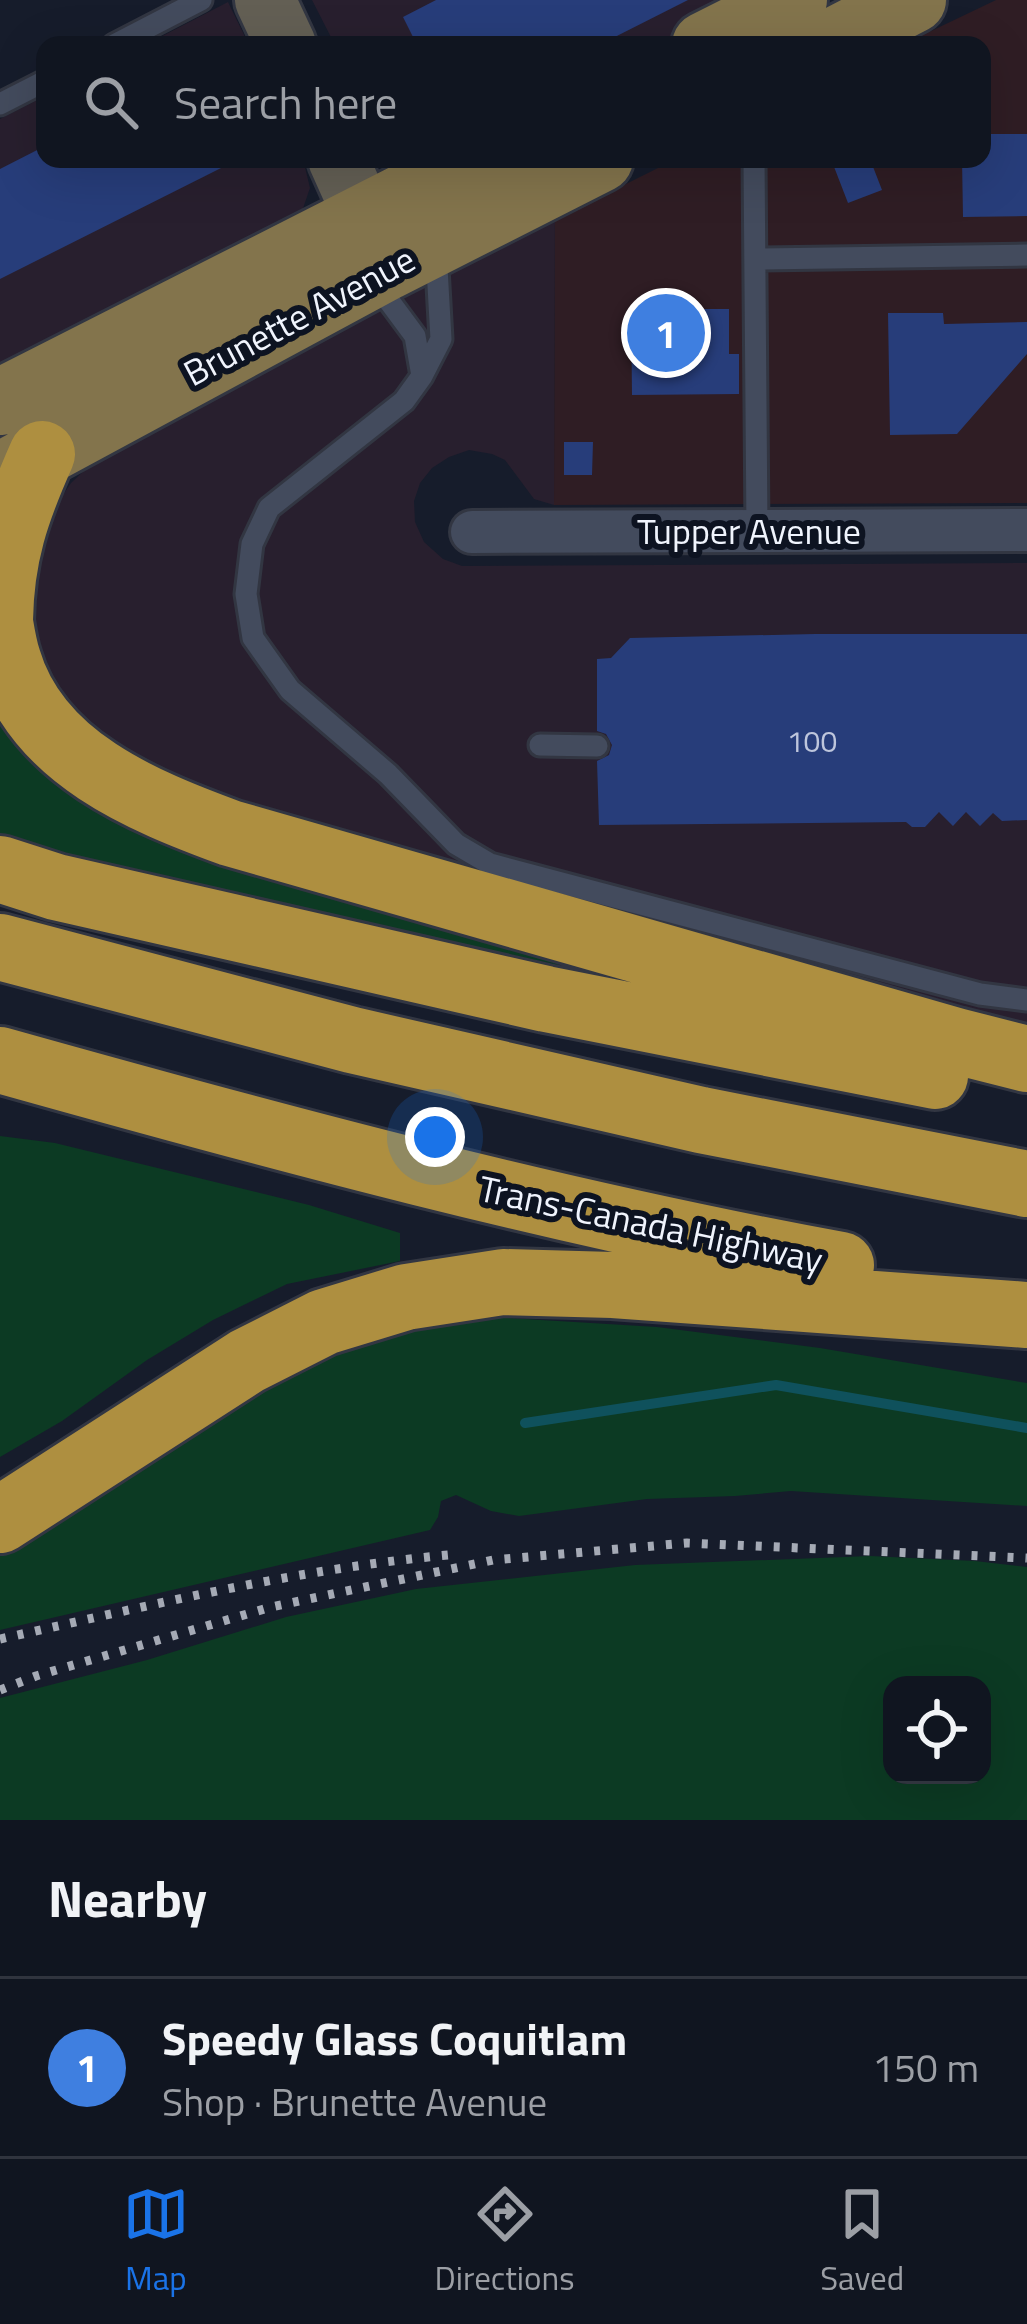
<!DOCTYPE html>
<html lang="en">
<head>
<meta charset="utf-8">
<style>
  body { margin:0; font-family:"Titillium Web",sans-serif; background:#1e222d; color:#f1f3f6 }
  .controls { position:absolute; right:36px; bottom:36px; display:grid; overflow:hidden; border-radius:24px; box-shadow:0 12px 48px #0002 }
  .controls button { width:108px; height:108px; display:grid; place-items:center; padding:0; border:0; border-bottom:3px solid #30343e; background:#101520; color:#f1f3f6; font:60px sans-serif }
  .you { position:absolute; left:435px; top:1137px; width:42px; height:42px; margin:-30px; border:9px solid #fff; border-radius:50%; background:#1a73e8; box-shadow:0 0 0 18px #1a73e833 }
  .badge { display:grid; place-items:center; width:78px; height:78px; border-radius:50%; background:#1a73e8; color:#fff; font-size:39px; font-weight:700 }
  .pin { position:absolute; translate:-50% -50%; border:6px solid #fff; box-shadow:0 3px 12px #0006 }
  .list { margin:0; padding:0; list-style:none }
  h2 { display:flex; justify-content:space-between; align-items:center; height:156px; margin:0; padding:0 48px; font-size:51px }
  h2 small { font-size:39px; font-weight:400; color:#9c9fa5 }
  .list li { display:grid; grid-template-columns:78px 1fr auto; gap:36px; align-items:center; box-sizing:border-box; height:180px; padding:0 48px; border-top:3px solid #30343e }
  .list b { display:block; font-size:45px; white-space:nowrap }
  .list p { margin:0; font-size:39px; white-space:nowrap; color:#9c9fa5 }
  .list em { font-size:39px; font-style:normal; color:#9c9fa5 }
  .icon { flex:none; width:66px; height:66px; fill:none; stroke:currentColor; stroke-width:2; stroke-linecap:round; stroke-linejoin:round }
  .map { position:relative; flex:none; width:1027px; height:1820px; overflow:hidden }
  .search { position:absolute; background:#101520; box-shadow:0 12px 48px #0002; left:36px; right:36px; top:36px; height:132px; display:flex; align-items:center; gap:30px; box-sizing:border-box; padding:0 42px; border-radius:24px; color:#9c9fa5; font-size:45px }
  .sheet { height:336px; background:#101520 }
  nav { display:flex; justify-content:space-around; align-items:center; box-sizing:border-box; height:168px; border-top:3px solid #30343e; background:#101520; font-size:33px; color:#9c9fa5 }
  nav a { display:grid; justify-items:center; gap:6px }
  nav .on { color:#1a73e8 }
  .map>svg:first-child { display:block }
  .commercial { fill:#281f2e }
  .industrial { fill:#2f1d24 }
  .green { fill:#0c3a23; fill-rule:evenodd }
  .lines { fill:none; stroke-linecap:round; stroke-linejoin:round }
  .stream { stroke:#0f515c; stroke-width:10 }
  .building { fill:#273d7a }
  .lane-casing { stroke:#323642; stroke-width:27 }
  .street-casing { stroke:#323642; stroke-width:48 }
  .secondary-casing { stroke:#323642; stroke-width:66 }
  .primary-casing { stroke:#323642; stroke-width:72 }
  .highway-casing { stroke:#323642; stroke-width:72 }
  .lane { stroke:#434b5d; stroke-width:21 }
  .street { stroke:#434b5d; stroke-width:42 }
  .secondary { stroke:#635f54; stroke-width:60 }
  .primary { stroke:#83744c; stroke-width:66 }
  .highway { stroke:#ae8f40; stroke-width:66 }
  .rail { stroke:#a5aab5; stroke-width:9; stroke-dasharray:6 12; stroke-linecap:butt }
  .labels { text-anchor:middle; stroke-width:12; stroke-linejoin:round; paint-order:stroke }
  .number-label { font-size:30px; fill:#bec6dc }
  .street-label { font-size:36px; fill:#f0f4fd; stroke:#0d1321 }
</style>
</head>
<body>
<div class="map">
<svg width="1027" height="1820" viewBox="0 0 1027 1820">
  <rect width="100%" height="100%" fill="#161c2b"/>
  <path class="commercial" d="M 312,0 L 756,0 L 665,45 L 335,45 Z
    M 228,2 L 249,45 L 145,45 Z
    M 45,96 L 45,159 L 303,159 L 310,188 L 300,217 L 0,380 L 0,119 Z
    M 555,211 L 554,505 L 534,499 L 505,460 L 492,454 L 469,450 L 449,457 L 432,468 L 420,483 L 414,501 L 415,522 L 424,542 L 443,559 L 462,566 L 1027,563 L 1027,1024 L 907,994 L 235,802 L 147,770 L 77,720 L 37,655 L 29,598 L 50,514 L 71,483 L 112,444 Z"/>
  <path class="industrial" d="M 996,0 L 1027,0 L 1027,503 L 554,505 L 555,211 L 622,186 L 676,159 L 982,159 L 982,45 L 902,45 Z"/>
  <path class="green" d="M 0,698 L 559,962 L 558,965 L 144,874 L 0,835 Z
    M 0,1136 L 55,1143 L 309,1205 L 400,1233 L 400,1261 L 287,1284 L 213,1320 L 147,1360 L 62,1421 L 0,1457 Z
    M 475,1316 L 657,1327 L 820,1348 L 1027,1383 L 1027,1506 L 791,1491 L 735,1496 L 647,1499 L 519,1516 L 491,1511 L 456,1495 L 441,1501 L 438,1517 L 430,1530 L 0,1630 L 0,1548 L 215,1405 L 384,1325 Z
    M 870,1556 L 975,1561 L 1027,1567 L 1027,1820 L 0,1820 L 0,1698 L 147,1660 L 286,1617 L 416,1589 L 635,1565 ZM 982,1685 L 982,1775 L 892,1775 L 892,1685 Z"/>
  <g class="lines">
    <path class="stream" d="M 525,1423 L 776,1385 L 1027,1428"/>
  </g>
  <path class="building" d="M 436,0 L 688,0 L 599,45 L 417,45 L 403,17 Z
    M 982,134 L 1027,134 L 1027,216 L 963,217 L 962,159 L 982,159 Z
    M 45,146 L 45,159 L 239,159 L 0,279 L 0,169 Z
    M 831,159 L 870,159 L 882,190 L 848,203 Z
    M 631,309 L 729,309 L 729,354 L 739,354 L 739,394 L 632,395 Z
    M 888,313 L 943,313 L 944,324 L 1027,322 L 1027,354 L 957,434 L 890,435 Z
    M 564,442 L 593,442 L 592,475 L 564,475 Z
    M 815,634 L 1027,634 L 1027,820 L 1002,821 L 993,813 L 980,826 L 966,812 L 953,826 L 939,812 L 925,827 L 912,827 L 906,822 L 599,825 L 597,761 L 609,755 L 612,745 L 606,734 L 597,731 L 597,659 L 611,658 L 630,638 Z"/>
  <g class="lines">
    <g class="lane-casing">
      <path id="lane" d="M 114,45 L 201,0
        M 0,104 L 45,81
        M 754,159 L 757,531
        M 436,250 L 441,339 L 422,376 L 404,401 L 269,508 L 252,544 L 246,594 L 253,638 L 290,690 L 388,774 L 456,844 L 490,864 L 980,994 L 1027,1000
        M 755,259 L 1027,255
        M 375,282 L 415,336 L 422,376
        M 540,745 L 597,746"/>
    </g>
    <g class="street-casing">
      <path id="street" d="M 472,532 L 1027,530"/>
    </g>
    <g class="secondary-casing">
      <path id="secondary" d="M 265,0 L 286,45
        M 338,159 L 384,262"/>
    </g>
    <g class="primary-casing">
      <path id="primary" d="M 705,45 L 794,0
        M 826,45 L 913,0
        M 0,402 L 479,159
        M 0,476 L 387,267 L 600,159"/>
    </g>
    <g class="highway-casing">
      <path id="highway" d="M 0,620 C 1,556 16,512 42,454
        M 0,622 C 2,634 4,647 8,659 C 37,758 143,801 230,833 L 956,1041 L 1027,1059
        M 0,869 L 56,887 L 546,999 L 935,1076
        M 0,947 L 352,1040 L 701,1120 L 1027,1184
        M 0,1060 C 278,1138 557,1213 841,1265
        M 0,1520 L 247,1361 L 324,1322 L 406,1297 L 503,1282 L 613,1285 L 1027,1315"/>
    </g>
    <use href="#lane" class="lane"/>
    <use href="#street" class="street"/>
    <use href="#secondary" class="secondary"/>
    <use href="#primary" class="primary"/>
    <use href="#highway" class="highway"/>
    <path class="rail" d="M 0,1639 C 148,1606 296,1569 448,1555
      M 0,1690 L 36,1676 L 271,1607 L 493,1560 L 687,1543 L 1027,1558"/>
  </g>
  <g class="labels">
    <g class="number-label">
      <text x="812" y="752">100</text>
    </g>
    <g class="street-label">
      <text transform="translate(299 316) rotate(-28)" y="13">Brunette Avenue</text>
      <text x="749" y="544">Tupper Avenue</text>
      <text transform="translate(651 1224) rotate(12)" y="13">Trans-Canada Highway</text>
    </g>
  </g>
</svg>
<div class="controls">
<button><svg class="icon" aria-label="locate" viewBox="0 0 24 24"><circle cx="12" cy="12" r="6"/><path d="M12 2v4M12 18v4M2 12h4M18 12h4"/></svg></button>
</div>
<div class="you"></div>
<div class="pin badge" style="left:666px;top:333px;background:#3f7fe0">1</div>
<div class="search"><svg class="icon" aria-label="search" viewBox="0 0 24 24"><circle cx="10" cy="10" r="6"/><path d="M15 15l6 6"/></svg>Search here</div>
</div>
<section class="sheet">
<h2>Nearby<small></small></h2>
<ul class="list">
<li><span class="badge" style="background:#3f7fe0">1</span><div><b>Speedy Glass Coquitlam</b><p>Shop · Brunette Avenue</p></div><em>150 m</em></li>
</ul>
</section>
<nav>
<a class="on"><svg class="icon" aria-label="map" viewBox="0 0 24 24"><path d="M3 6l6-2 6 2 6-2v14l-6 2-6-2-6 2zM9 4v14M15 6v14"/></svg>Map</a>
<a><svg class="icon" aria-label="directions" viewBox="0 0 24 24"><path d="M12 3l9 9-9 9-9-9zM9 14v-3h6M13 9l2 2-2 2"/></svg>Directions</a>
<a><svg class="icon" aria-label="saved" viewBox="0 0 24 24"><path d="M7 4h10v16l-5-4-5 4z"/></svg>Saved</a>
</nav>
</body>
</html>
